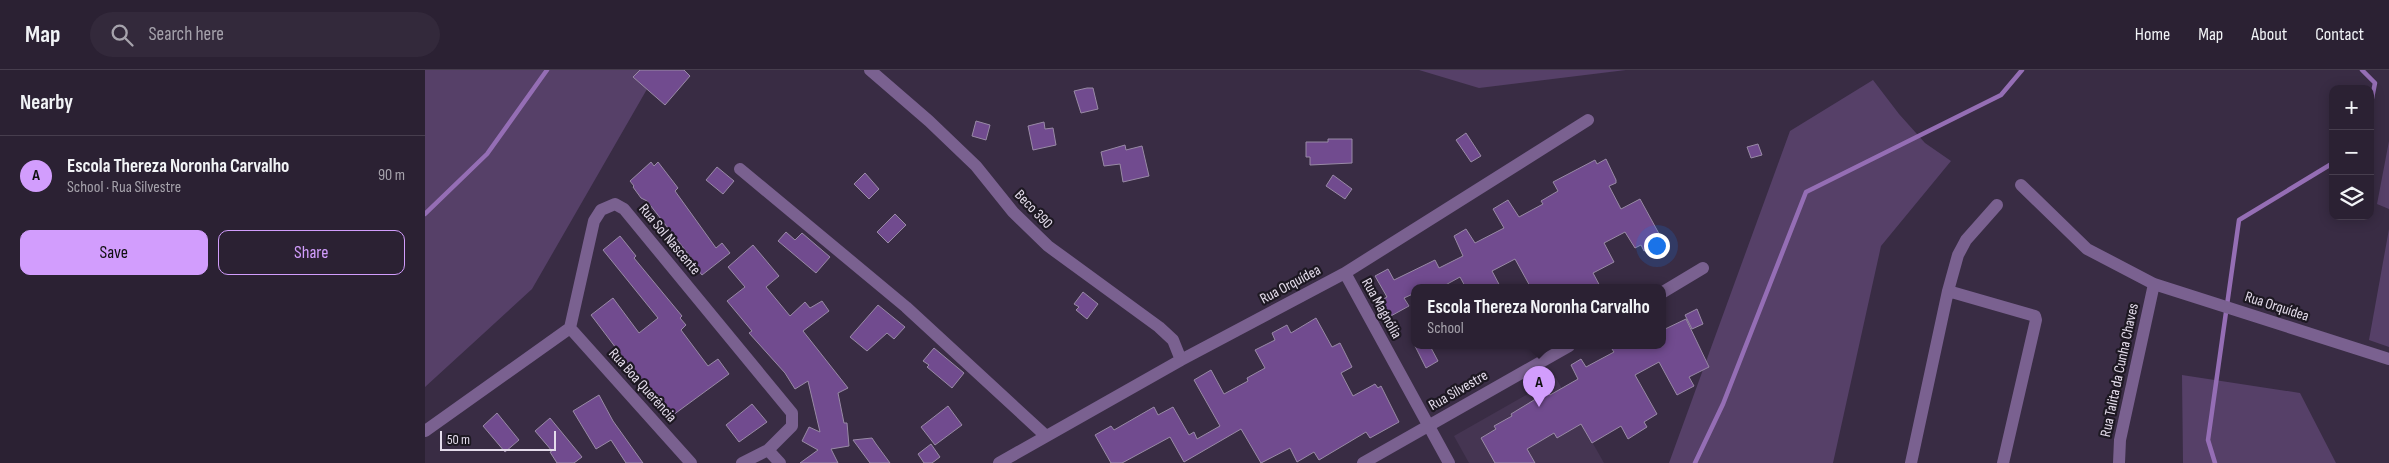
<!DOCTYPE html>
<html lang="en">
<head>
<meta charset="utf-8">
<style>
  body { margin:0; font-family:"Sofia Sans Condensed",sans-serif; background:#33293b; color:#f1f3f6 }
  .controls { position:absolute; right:15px; top:15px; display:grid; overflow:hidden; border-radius:10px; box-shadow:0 2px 12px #0003 }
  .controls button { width:45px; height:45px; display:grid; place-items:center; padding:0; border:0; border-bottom:1px solid #473e4e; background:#2b2133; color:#f1f3f6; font:25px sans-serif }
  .scale { position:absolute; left:15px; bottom:12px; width:116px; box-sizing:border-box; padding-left:5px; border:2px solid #e4dceb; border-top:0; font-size:14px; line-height:18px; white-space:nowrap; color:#e4dceb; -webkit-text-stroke:4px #1d1822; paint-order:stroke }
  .you { position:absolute; left:1231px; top:175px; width:18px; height:18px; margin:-12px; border:4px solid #fff; border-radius:50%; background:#1a73e8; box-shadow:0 0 0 8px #1a73e833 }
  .badge { display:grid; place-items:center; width:32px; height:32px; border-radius:50%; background:#d29dfd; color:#111; font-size:16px; font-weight:700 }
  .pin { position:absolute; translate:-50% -41px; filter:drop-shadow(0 1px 2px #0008) }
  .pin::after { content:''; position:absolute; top:26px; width:18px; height:15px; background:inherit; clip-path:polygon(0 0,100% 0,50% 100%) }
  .popup { position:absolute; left:986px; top:214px; width:255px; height:65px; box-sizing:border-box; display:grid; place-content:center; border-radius:10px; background:#2b2133; filter:drop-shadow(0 1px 4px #0005); font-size:16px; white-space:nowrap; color:#a6a3ac }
  .popup b { font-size:19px; color:#f1f3f6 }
  .popup::after { content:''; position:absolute; left:50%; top:100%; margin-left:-10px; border:10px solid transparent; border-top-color:#2b2133 }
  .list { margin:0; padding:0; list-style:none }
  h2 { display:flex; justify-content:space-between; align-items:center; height:65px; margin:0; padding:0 20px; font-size:21px }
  h2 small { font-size:16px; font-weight:400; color:#a6a3ac }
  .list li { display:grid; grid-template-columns:32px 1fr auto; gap:15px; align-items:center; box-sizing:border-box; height:80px; padding:0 20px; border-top:1px solid #473e4e }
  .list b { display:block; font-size:19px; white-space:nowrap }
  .list p { margin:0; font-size:16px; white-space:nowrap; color:#a6a3ac }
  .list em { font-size:16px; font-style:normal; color:#a6a3ac }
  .actions { display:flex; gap:10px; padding:15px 20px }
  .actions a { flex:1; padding:11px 0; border:1px solid #d29dfd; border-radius:10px; text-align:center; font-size:18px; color:#d29dfd }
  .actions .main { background:#d29dfd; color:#111 }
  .icon { flex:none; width:28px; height:28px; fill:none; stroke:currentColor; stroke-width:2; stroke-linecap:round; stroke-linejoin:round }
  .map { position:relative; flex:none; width:1964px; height:393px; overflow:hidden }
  header { display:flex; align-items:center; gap:30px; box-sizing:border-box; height:70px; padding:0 25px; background:#2b2133; border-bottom:1px solid #473e4e }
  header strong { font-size:24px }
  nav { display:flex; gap:28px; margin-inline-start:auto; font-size:18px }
  .search { width:350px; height:45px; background:#33293b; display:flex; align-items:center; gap:12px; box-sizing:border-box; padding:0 18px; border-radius:28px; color:#a6a3ac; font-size:19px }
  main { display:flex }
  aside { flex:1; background:#2b2133 }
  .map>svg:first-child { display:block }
  .built { fill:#453552 }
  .green { fill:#564068 }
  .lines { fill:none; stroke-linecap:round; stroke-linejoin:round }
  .stream { stroke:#956eb5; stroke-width:4.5 }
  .building { fill:#714b8f; stroke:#998aa6 }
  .minor { stroke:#7a6190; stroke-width:12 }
  .labels { text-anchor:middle; stroke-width:4.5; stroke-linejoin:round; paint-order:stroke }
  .street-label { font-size:15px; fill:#e4dceb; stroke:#1d1822 }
</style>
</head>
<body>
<header>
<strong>Map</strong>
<div class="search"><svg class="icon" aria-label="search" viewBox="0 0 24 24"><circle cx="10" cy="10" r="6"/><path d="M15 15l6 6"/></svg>Search here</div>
<nav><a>Home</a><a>Map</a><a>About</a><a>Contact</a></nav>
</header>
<main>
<aside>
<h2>Nearby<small></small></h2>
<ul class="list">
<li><span class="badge">A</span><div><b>Escola Thereza Noronha Carvalho</b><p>School · Rua Silvestre</p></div><em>90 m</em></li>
</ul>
<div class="actions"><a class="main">Save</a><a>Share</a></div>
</aside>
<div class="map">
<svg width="1964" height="393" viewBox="0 0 1964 393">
  <rect width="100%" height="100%" fill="#392c44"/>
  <path class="built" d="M 1131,308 L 1179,393 L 1044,393 L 1029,366 Z"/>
  <path class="green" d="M 0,0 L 233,0 L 107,219 L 0,317 Z
    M 994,0 L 1201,0 L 1054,18 Z
    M 1448,10 L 1474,44 L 1500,73 L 1526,91 L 1456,176 L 1408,393 L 1244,393 L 1365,61 Z
    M 1964,71 L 1964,139 L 1952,134 Z
    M 1964,159 L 1964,277 L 1944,270 Z
    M 1757,305 L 1875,323 L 1911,393 L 1758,393 Z"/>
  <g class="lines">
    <path class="stream" d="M 1937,0 L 1950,13 L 1945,38
      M 0,144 L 62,84 L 122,0
      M 1270,393 L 1298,334 L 1381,122 L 1576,25 L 1597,0
      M 1790,393 L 1783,370 L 1814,150 L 1908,93"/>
  </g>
  <path class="building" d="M 215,0 L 259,0 L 265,6 L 240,35 L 208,7 Z
    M 662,18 L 668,18 L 673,39 L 656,43 L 649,21 Z
    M 551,51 L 565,55 L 561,70 L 547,66 Z
    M 619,52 L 620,59 L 628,58 L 631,75 L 608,80 L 603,56 Z
    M 1041,63 L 1056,86 L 1046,92 L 1031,70 Z
    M 903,69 L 927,69 L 927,93 L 885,95 L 885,87 L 881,87 L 881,72 L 903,72 Z
    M 1333,74 L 1337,85 L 1326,88 L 1322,77 Z
    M 700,75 L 701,80 L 717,76 L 724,106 L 698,112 L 695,94 L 679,96 L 676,82 Z
    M 1181,89 L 1191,110 L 1191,113 L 1184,116 L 1196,139 L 1215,129 L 1238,171 L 1219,181 L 1216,175 L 1210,178 L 1200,162 L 1179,173 L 1189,192 L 1168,203 L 1176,218 L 1106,218 L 1090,189 L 1067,201 L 1076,218 L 1041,218 L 1035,207 L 1015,218 L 990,218 L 990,223 L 979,228 L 984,236 L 964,247 L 955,231 L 962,227 L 950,206 L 963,199 L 969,210 L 1010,190 L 1014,198 L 1038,186 L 1029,166 L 1041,159 L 1050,173 L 1079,158 L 1068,139 L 1083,130 L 1094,147 L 1118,134 L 1116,131 L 1133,121 L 1128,112 L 1170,90 L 1172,94 Z
    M 226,92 L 229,96 L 233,92 L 253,118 L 250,121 L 291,178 L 297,173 L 305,183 L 277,205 L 271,198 L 265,196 L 267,189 L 222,131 L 216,128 L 208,117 L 209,116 L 205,111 Z
    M 292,97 L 309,111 L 298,124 L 281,110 Z
    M 440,103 L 454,119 L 444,129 L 429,114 Z
    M 908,105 L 927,119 L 920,129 L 901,116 Z
    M 470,144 L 481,155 L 463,173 L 452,162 Z
    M 361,162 L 370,170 L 377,163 L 405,187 L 391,203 L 353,171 Z
    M 195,166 L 211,186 L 209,188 L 257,246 L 255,248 L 261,255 L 256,260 L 283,296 L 293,289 L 304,304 L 244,348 L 166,245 L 188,228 L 214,263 L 233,248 L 178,180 Z
    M 328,175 L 354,206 L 341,217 L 365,246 L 380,232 L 385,238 L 397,231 L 404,241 L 378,261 L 423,318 L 413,323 L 419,353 L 422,353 L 424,376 L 406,379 L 413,393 L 375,393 L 393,380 L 377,371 L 384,357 L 395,362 L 383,311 L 370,319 L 360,303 L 324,263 L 327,261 L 302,231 L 320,217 L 303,197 Z
    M 658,222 L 673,234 L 662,249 L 651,240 L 654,237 L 649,234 Z
    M 453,235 L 480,257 L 469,269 L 462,263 L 442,281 L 425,267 Z
    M 1272,239 L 1278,254 L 1267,259 L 1260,245 Z
    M 891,248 L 907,277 L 915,273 L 927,297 L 916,303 L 928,326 L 950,314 L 953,318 L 956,316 L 974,352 L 945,368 L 941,362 L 894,390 L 889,382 L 872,392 L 865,378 L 836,393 L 816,359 L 759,392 L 745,367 L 697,393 L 686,393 L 670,365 L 686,356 L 689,360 L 729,337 L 733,345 L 748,337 L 764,365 L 769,362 L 772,369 L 795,356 L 769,310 L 786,300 L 799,324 L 823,311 L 822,308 L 840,298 L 830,280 L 850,270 L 847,263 L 862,255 L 866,263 Z
    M 1261,249 L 1284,297 L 1264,307 L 1269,316 L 1252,325 L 1234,292 L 1210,305 L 1232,344 L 1219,352 L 1222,357 L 1203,369 L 1196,356 L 1167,373 L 1156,354 L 1132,368 L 1129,363 L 1102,379 L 1110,393 L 1070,393 L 1056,368 L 1071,359 L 1069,356 L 1087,346 L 1086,344 L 1109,330 L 1122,322 L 1125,325 L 1153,309 L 1146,295 L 1156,289 L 1161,297 L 1189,282 L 1185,276 L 1238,276 L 1238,260 Z
    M 990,276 L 1005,276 L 1013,291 L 1001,298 Z
    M 509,278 L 539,303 L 527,318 L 502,297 L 504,295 L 498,291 Z
    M 174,325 L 188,351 L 218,393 L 201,393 L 186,370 L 171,379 L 148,341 Z
    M 327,334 L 342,352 L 314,372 L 301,355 Z
    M 523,336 L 537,355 L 510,375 L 496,357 Z
    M 72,343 L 94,370 L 80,382 L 58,356 Z
    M 125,348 L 157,387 L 149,393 L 132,393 L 125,382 L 127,381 L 110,361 Z
    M 447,368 L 451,374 L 465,393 L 445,393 L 428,370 Z
    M 506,374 L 515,387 L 507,393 L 499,393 L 493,384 Z"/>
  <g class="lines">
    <path class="minor" d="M 445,0 L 504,51 L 551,96 L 588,142 L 623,176 L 734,257 L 748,270 L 756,290
      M 315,99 L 481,237 L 621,366
      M 1596,115 L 1662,179 L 1729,214 L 1964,289
      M 920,203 L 1024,393
      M 1523,221 L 1610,246 L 1611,250 L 1578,393
      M 1238,222 L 1278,198
      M 145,258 L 266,393
      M 0,361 L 145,258 L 169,151 L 176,140 L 190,134 L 199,139 L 367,343 L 367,356 L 343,380 L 317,393
      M 343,380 L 355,393
      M 574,393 L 756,290 L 920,203 L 1163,50
      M 938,393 L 1144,276
      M 1486,393 L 1523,221 L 1533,185 L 1541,170 L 1572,135
      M 1694,393 L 1695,370 L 1729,214"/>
  </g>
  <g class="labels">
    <g class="street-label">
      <text transform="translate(609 139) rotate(46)" y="5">Beco 390</text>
      <text transform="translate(245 169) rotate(50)" y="5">Rua Sol Nascente</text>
      <text transform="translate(865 214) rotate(-28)" y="5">Rua Orquídea</text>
      <text transform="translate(1852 236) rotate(18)" y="5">Rua Orquídea</text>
      <text transform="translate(957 238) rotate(61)" y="5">Rua Magnólia</text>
      <text transform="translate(1694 300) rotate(-78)" y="5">Rua Talita da Cunha Chaves</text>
      <text transform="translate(218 315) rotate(48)" y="5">Rua Boa Querência</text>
      <text transform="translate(1033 320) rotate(-30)" y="5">Rua Silvestre</text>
    </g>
  </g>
</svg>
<div class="controls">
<button>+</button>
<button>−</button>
<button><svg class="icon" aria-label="layers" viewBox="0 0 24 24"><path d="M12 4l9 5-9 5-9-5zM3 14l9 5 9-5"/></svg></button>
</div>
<div class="scale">50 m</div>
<div class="you"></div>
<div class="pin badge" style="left:1114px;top:337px">A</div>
<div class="popup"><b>Escola Thereza Noronha Carvalho</b>School</div>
</div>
</main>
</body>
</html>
